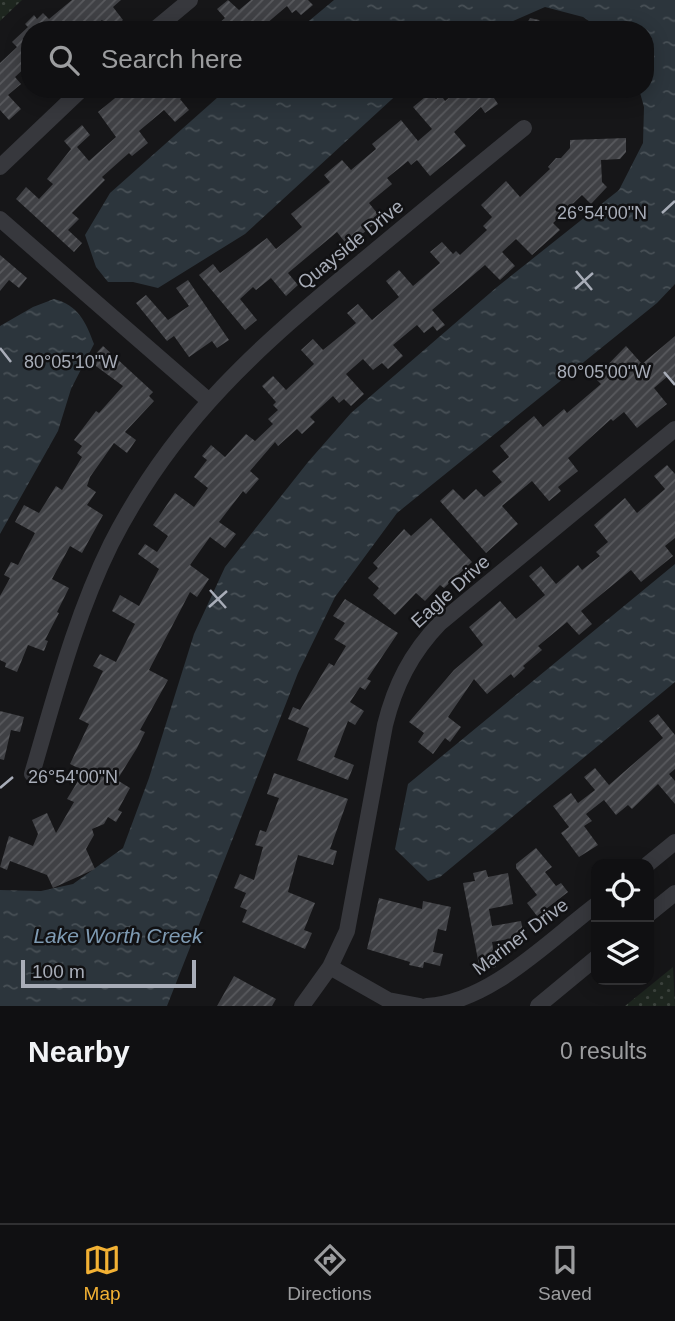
<!DOCTYPE html>
<html lang="en">
<head>
<meta charset="utf-8">
<style>
  body { margin:0; font-family:Arial,sans-serif; background:#1e1e20; color:#f1f3f6 }
  .controls { position:absolute; right:21px; bottom:21px; display:grid; overflow:hidden; border-radius:14px; box-shadow:0 4px 18px #0003 }
  .controls button { width:63px; height:63px; display:grid; place-items:center; padding:0; border:0; border-bottom:2px solid #303032; background:#101012; color:#f1f3f6; font:35px sans-serif }
  .scale { position:absolute; left:21px; bottom:18px; width:175px; box-sizing:border-box; padding-left:7px; border:4px solid #a8adb8; border-top:0; font-size:19px; line-height:24px; white-space:nowrap; color:#a8adb8; -webkit-text-stroke:5px #111113; paint-order:stroke }
  .list { margin:0; padding:0; list-style:none }
  h2 { display:flex; justify-content:space-between; align-items:center; height:91px; margin:0; padding:0 28px; font-size:30px }
  h2 small { font-size:23px; font-weight:400; color:#9c9d9f }
  .icon { flex:none; width:38px; height:38px; fill:none; stroke:currentColor; stroke-width:2; stroke-linecap:round; stroke-linejoin:round }
  .map { position:relative; flex:none; width:675px; height:1006px; overflow:hidden }
  .search { position:absolute; background:#101012; box-shadow:0 4px 18px #0003; left:21px; right:21px; top:21px; height:77px; display:flex; align-items:center; gap:18px; box-sizing:border-box; padding:0 24px; border-radius:28px; color:#9c9d9f; font-size:26px }
  .sheet { height:217px; background:#101012 }
  nav { display:flex; justify-content:space-around; align-items:center; box-sizing:border-box; height:98px; border-top:2px solid #303032; background:#101012; font-size:19px; color:#9c9d9f }
  nav a { display:grid; justify-items:center; gap:4px }
  nav .on { color:#f2b134 }
  .map>svg:first-child { display:block }
  .grass { fill:url(#grass-dots) }
  .water { fill:url(#water-ripples) }
  .building { fill:url(#building-hatch) }
  .lines { fill:none; stroke-linecap:round; stroke-linejoin:round }
  .minor { stroke:#37383d; stroke-width:16 }
  .ticks { fill:none; stroke:#a8adb8; stroke-width:2.5 }
  .labels { text-anchor:middle; stroke-width:5; stroke-linejoin:round; paint-order:stroke }
  .street-label { font-size:19px; fill:#a8adb8; stroke:#111113 }
  .water-label { font-size:21px; font-style:italic; fill:#7f9bb3; stroke:#111113 }
  .ticks-label { font-size:18px; text-anchor:middle; fill:#a8adb8; stroke:#111113; stroke-width:5; stroke-linejoin:round; paint-order:stroke }
</style>
</head>
<body>
<div class="map">
<svg width="675" height="1006" viewBox="0 0 675 1006">
  <defs>
    <pattern id="grass-dots" width="8" height="8" patternUnits="userSpaceOnUse" patternTransform="scale(1.75)"><rect width="8" height="8" fill="#1e261f"/><path d="M2 2h.1M6 6h.1" fill="none" stroke="#3c433d" stroke-width="1.8" stroke-linecap="round"/></pattern>
    <pattern id="water-ripples" width="26" height="14" patternUnits="userSpaceOnUse" patternTransform="scale(1.75)"><rect width="26" height="14" fill="#2c353c"/><path d="M2 4q2-2 4 0t4 0M15 11q2-2 4 0t4 0" fill="none" stroke="#485056"/></pattern>
    <pattern id="building-hatch" width="6" height="6" patternUnits="userSpaceOnUse" patternTransform="scale(1.75)"><rect width="6" height="6" fill="#404145"/><path d="M-1 1l2-2M0 6l6-6M5 7l2-2" fill="none" stroke="#595a5e"/></pattern>
  </defs>
  <rect width="100%" height="100%" fill="#161618"/>
  <path class="grass" d="M 0,0 L 22,0 L 0,21 Z
    M 673,967 L 675,1006 L 625,1006 Z"/>
  <path class="water" d="M 334,0 L 675,0 L 675,284 L 657,303 L 397,513 L 335,597 L 298,673 L 167,1006 L 0,1006 L 0,890 L 41,891 L 73,884 L 123,848 L 149,778 L 194,634 L 225,567 L 308,462 L 351,413 L 497,287 L 619,190 L 643,143 L 644,107 L 639,89 L 645,89 L 645,30 L 602,30 L 583,17 L 545,7 L 493,30 L 298,30 Z
    M 227,89 L 403,89 L 245,234 L 158,288 L 133,282 L 108,282 L 96,267 L 85,235 L 110,193 Z
    M 54,299 C 78,305 86,322 94,344 L 71,389 L 58,431 L 0,534 L 0,326 L 33,307 Z
    M 675,564 L 675,682 L 440,877 L 428,881 L 395,849 L 408,784 Z"/>
  <path class="building" d="M 72,0 L 121,0 L 113,7 L 123,20 L 111,30 L 102,20 L 90,30 L 30,29 L 30,63 L 15,77 L 21,84 L 8,95 L 21,109 L 9,120 L 0,110 L 0,63 L 17,47 L 12,42 L 28,27 L 25,24 L 34,15 L 37,19 L 43,13 L 49,19 Z
    M 228,0 L 239,10 L 251,0 L 308,0 L 313,5 L 301,15 L 296,10 L 292,13 L 287,6 L 259,30 L 211,30 L 225,18 L 217,9 Z
    M 530,18 L 539,20 L 547,30 L 523,30 Z
    M 116,89 L 192,89 L 180,99 L 189,110 L 175,122 L 164,110 L 139,131 L 148,143 L 132,156 L 129,153 L 102,177 L 105,180 L 72,213 L 79,219 L 68,230 L 82,243 L 74,252 L 16,199 L 26,187 L 39,199 L 53,184 L 47,179 L 71,149 L 64,141 L 82,125 L 90,135 L 77,147 L 89,161 L 116,137 L 98,112 L 120,94 Z
    M 459,89 L 488,89 L 498,104 L 485,113 L 481,107 L 454,132 L 466,146 L 430,176 L 417,160 L 411,165 L 408,161 L 387,178 L 392,184 L 369,203 L 381,218 L 348,246 L 337,232 L 288,273 L 298,285 L 286,296 L 271,278 L 256,290 L 253,287 L 240,299 L 257,320 L 245,330 L 199,275 L 213,264 L 220,273 L 267,238 L 276,249 L 302,227 L 291,214 L 330,182 L 324,175 L 342,160 L 351,170 L 376,149 L 372,144 L 401,120 L 418,141 L 432,129 L 413,107 L 430,93 L 436,99 L 441,95 L 445,101 Z
    M 626,138 L 626,152 L 620,159 L 601,160 L 602,182 L 607,187 L 591,204 L 582,195 L 553,223 L 560,230 L 532,255 L 516,239 L 502,252 L 515,266 L 500,280 L 485,265 L 432,310 L 445,325 L 437,331 L 433,326 L 424,333 L 417,325 L 393,345 L 403,356 L 388,369 L 382,363 L 373,370 L 363,359 L 346,374 L 364,394 L 351,406 L 344,399 L 339,403 L 333,396 L 310,417 L 315,422 L 302,434 L 297,429 L 278,446 L 275,442 L 250,471 L 259,479 L 246,494 L 243,491 L 219,522 L 236,534 L 225,548 L 210,537 L 190,565 L 209,579 L 197,597 L 190,592 L 149,670 L 168,680 L 140,730 L 145,732 L 137,748 L 117,780 L 130,788 L 118,810 L 122,812 L 116,822 L 108,817 L 104,824 L 92,829 L 94,835 L 86,849 L 95,869 L 53,888 L 47,875 L 10,861 L 7,870 L 0,867 L 9,836 L 33,846 L 38,834 L 32,820 L 47,813 L 56,833 L 74,802 L 67,799 L 84,771 L 70,764 L 89,724 L 79,719 L 103,671 L 93,666 L 100,654 L 116,662 L 135,624 L 112,611 L 120,595 L 139,606 L 159,569 L 138,554 L 145,544 L 157,552 L 168,536 L 153,525 L 175,493 L 194,507 L 208,488 L 194,477 L 207,460 L 202,456 L 211,445 L 225,457 L 246,434 L 255,441 L 273,424 L 268,419 L 278,410 L 273,405 L 276,402 L 262,386 L 273,376 L 286,390 L 314,364 L 301,350 L 313,339 L 323,350 L 356,323 L 347,313 L 358,304 L 372,320 L 399,297 L 386,281 L 399,270 L 413,286 L 440,263 L 430,252 L 442,242 L 453,254 L 456,251 L 460,255 L 487,230 L 483,226 L 492,217 L 481,205 L 506,181 L 520,197 L 550,169 L 548,167 L 556,158 L 561,158 L 570,148 L 570,140 Z
    M 0,255 L 27,278 L 19,288 L 9,280 L 0,291 Z
    M 188,280 L 229,340 L 217,348 L 212,341 L 189,357 L 174,336 L 167,341 L 136,303 L 146,295 L 168,320 L 189,306 L 176,288 Z
    M 675,336 L 675,385 L 668,376 L 654,388 L 667,404 L 637,428 L 624,412 L 613,421 L 611,419 L 568,458 L 578,471 L 558,487 L 561,491 L 549,501 L 532,481 L 502,506 L 518,524 L 486,553 L 440,501 L 453,489 L 464,500 L 476,489 L 484,497 L 502,482 L 492,471 L 509,457 L 500,446 L 521,427 L 534,416 L 543,427 L 564,409 L 567,413 L 601,384 L 595,378 L 626,346 L 642,364 Z
    M 103,346 L 153,392 L 149,396 L 154,401 L 125,432 L 136,440 L 127,453 L 114,443 L 90,477 L 87,486 L 96,492 L 87,505 L 103,515 L 82,553 L 70,546 L 52,579 L 69,588 L 57,612 L 59,613 L 45,640 L 48,641 L 44,651 L 28,645 L 17,672 L 5,667 L 6,663 L 0,660 L 0,596 L 10,578 L 4,575 L 11,562 L 18,565 L 35,533 L 15,522 L 24,505 L 39,513 L 56,486 L 62,490 L 82,457 L 77,453 L 82,446 L 74,440 L 96,411 L 99,413 L 123,386 L 89,361 Z
    M 667,465 L 675,474 L 675,538 L 665,546 L 673,556 L 641,582 L 631,570 L 581,611 L 592,624 L 579,635 L 567,622 L 538,646 L 542,650 L 523,666 L 525,668 L 514,678 L 511,674 L 487,694 L 474,679 L 448,717 L 461,727 L 450,742 L 445,738 L 433,754 L 418,742 L 424,733 L 409,722 L 454,670 L 483,645 L 469,627 L 500,601 L 516,619 L 545,595 L 529,576 L 541,566 L 556,584 L 578,565 L 582,570 L 600,556 L 596,552 L 608,542 L 594,525 L 625,498 L 637,513 L 665,489 L 654,476 Z
    M 431,518 L 472,562 L 444,588 L 440,585 L 425,601 L 416,593 L 395,615 L 373,595 L 379,588 L 368,578 L 378,568 L 373,563 L 404,529 L 411,536 Z
    M 345,599 L 398,633 L 367,679 L 371,681 L 365,690 L 360,687 L 350,702 L 364,711 L 355,725 L 348,721 L 334,757 L 354,765 L 348,780 L 297,760 L 309,728 L 288,719 L 293,707 L 300,710 L 329,663 L 334,666 L 346,646 L 334,639 L 345,623 L 333,616 Z
    M 0,711 L 24,717 L 20,732 L 11,730 L 4,760 L 0,759 Z
    M 658,714 L 675,735 L 675,769 L 669,774 L 675,781 L 675,804 L 658,784 L 632,809 L 628,805 L 616,815 L 604,800 L 586,814 L 592,821 L 584,826 L 598,845 L 579,857 L 561,833 L 569,827 L 553,806 L 571,793 L 578,803 L 595,790 L 584,777 L 595,768 L 609,785 L 663,738 L 649,721 Z
    M 274,773 L 348,799 L 330,849 L 337,851 L 333,865 L 298,855 L 288,892 L 315,903 L 304,930 L 312,933 L 305,949 L 242,922 L 247,910 L 240,907 L 246,893 L 234,888 L 240,874 L 254,880 L 263,847 L 255,845 L 260,830 L 266,832 L 279,798 L 267,794 Z
    M 536,848 L 552,867 L 545,872 L 556,886 L 561,883 L 568,892 L 537,916 L 527,903 L 537,895 L 516,868 L 516,864 Z
    M 486,870 L 488,877 L 508,873 L 513,904 L 489,909 L 492,926 L 521,921 L 524,936 L 492,942 L 496,967 L 480,970 L 463,883 L 475,881 L 473,873 Z
    M 379,898 L 422,909 L 423,901 L 451,907 L 446,931 L 438,929 L 433,952 L 443,954 L 440,966 L 424,962 L 423,968 L 409,965 L 410,962 L 367,949 Z
    M 234,976 L 276,999 L 272,1006 L 217,1006 Z"/>
  <g class="lines">
    <path class="minor" d="M 154,30 L 190,0
      M 0,167 L 82,89
      M 0,219 L 208,400
      M 32,774 C 55,696 75,617 111,544 C 174,420 260,345 365,259 C 418,215 471,171 524,128
      M 648,864 L 675,842
      M 649,914 L 675,893
      M 330,967 L 388,1000 L 420,1006
      M 302,1006 L 330,967 L 347,931 L 385,725 C 395,685 411,653 440,623 L 675,429
      M 427,1006 C 490,1002 547,942 596,905
      M 538,1006 L 596,958"/>
  </g>
  <path class="ticks" d="M 662,213 L 675,201M 576,271 L 592,290M 575,289 L 593,273M 0,348 L 11,362M 664,372 L 675,385M 210,590 L 226,608M 209,607 L 227,591M 0,788 L 13,777"/>
  <g class="labels">
    <g class="street-label">
      <text transform="translate(350 244) rotate(-39)" y="7">Quayside Drive</text>
      <text transform="translate(450 591) rotate(-42)" y="7">Eagle Drive</text>
      <text transform="translate(520 936) rotate(-37)" y="7">Mariner Drive</text>
    </g>
    <g class="water-label">
      <text x="118" y="943">Lake Worth Creek</text>
    </g>
  </g>
  <g class="ticks-label">
    <text x="602" y="219">26°54'00"N</text>
    <text x="71" y="368">80°05'10"W</text>
    <text x="604" y="378">80°05'00"W</text>
    <text x="73" y="783">26°54'00"N</text>
  </g>
</svg>
<div class="controls">
<button><svg class="icon" aria-label="locate" viewBox="0 0 24 24"><circle cx="12" cy="12" r="6"/><path d="M12 2v4M12 18v4M2 12h4M18 12h4"/></svg></button>
<button><svg class="icon" aria-label="layers" viewBox="0 0 24 24"><path d="M12 4l9 5-9 5-9-5zM3 14l9 5 9-5"/></svg></button>
</div>
<div class="scale">100 m</div>
<div class="search"><svg class="icon" aria-label="search" viewBox="0 0 24 24"><circle cx="10" cy="10" r="6"/><path d="M15 15l6 6"/></svg>Search here</div>
</div>
<section class="sheet">
<h2>Nearby<small>0 results</small></h2>
<ul class="list">
</ul>
</section>
<nav>
<a class="on"><svg class="icon" aria-label="map" viewBox="0 0 24 24"><path d="M3 6l6-2 6 2 6-2v14l-6 2-6-2-6 2zM9 4v14M15 6v14"/></svg>Map</a>
<a><svg class="icon" aria-label="directions" viewBox="0 0 24 24"><path d="M12 3l9 9-9 9-9-9zM9 14v-3h6M13 9l2 2-2 2"/></svg>Directions</a>
<a><svg class="icon" aria-label="saved" viewBox="0 0 24 24"><path d="M7 4h10v16l-5-4-5 4z"/></svg>Saved</a>
</nav>
</body>
</html>
